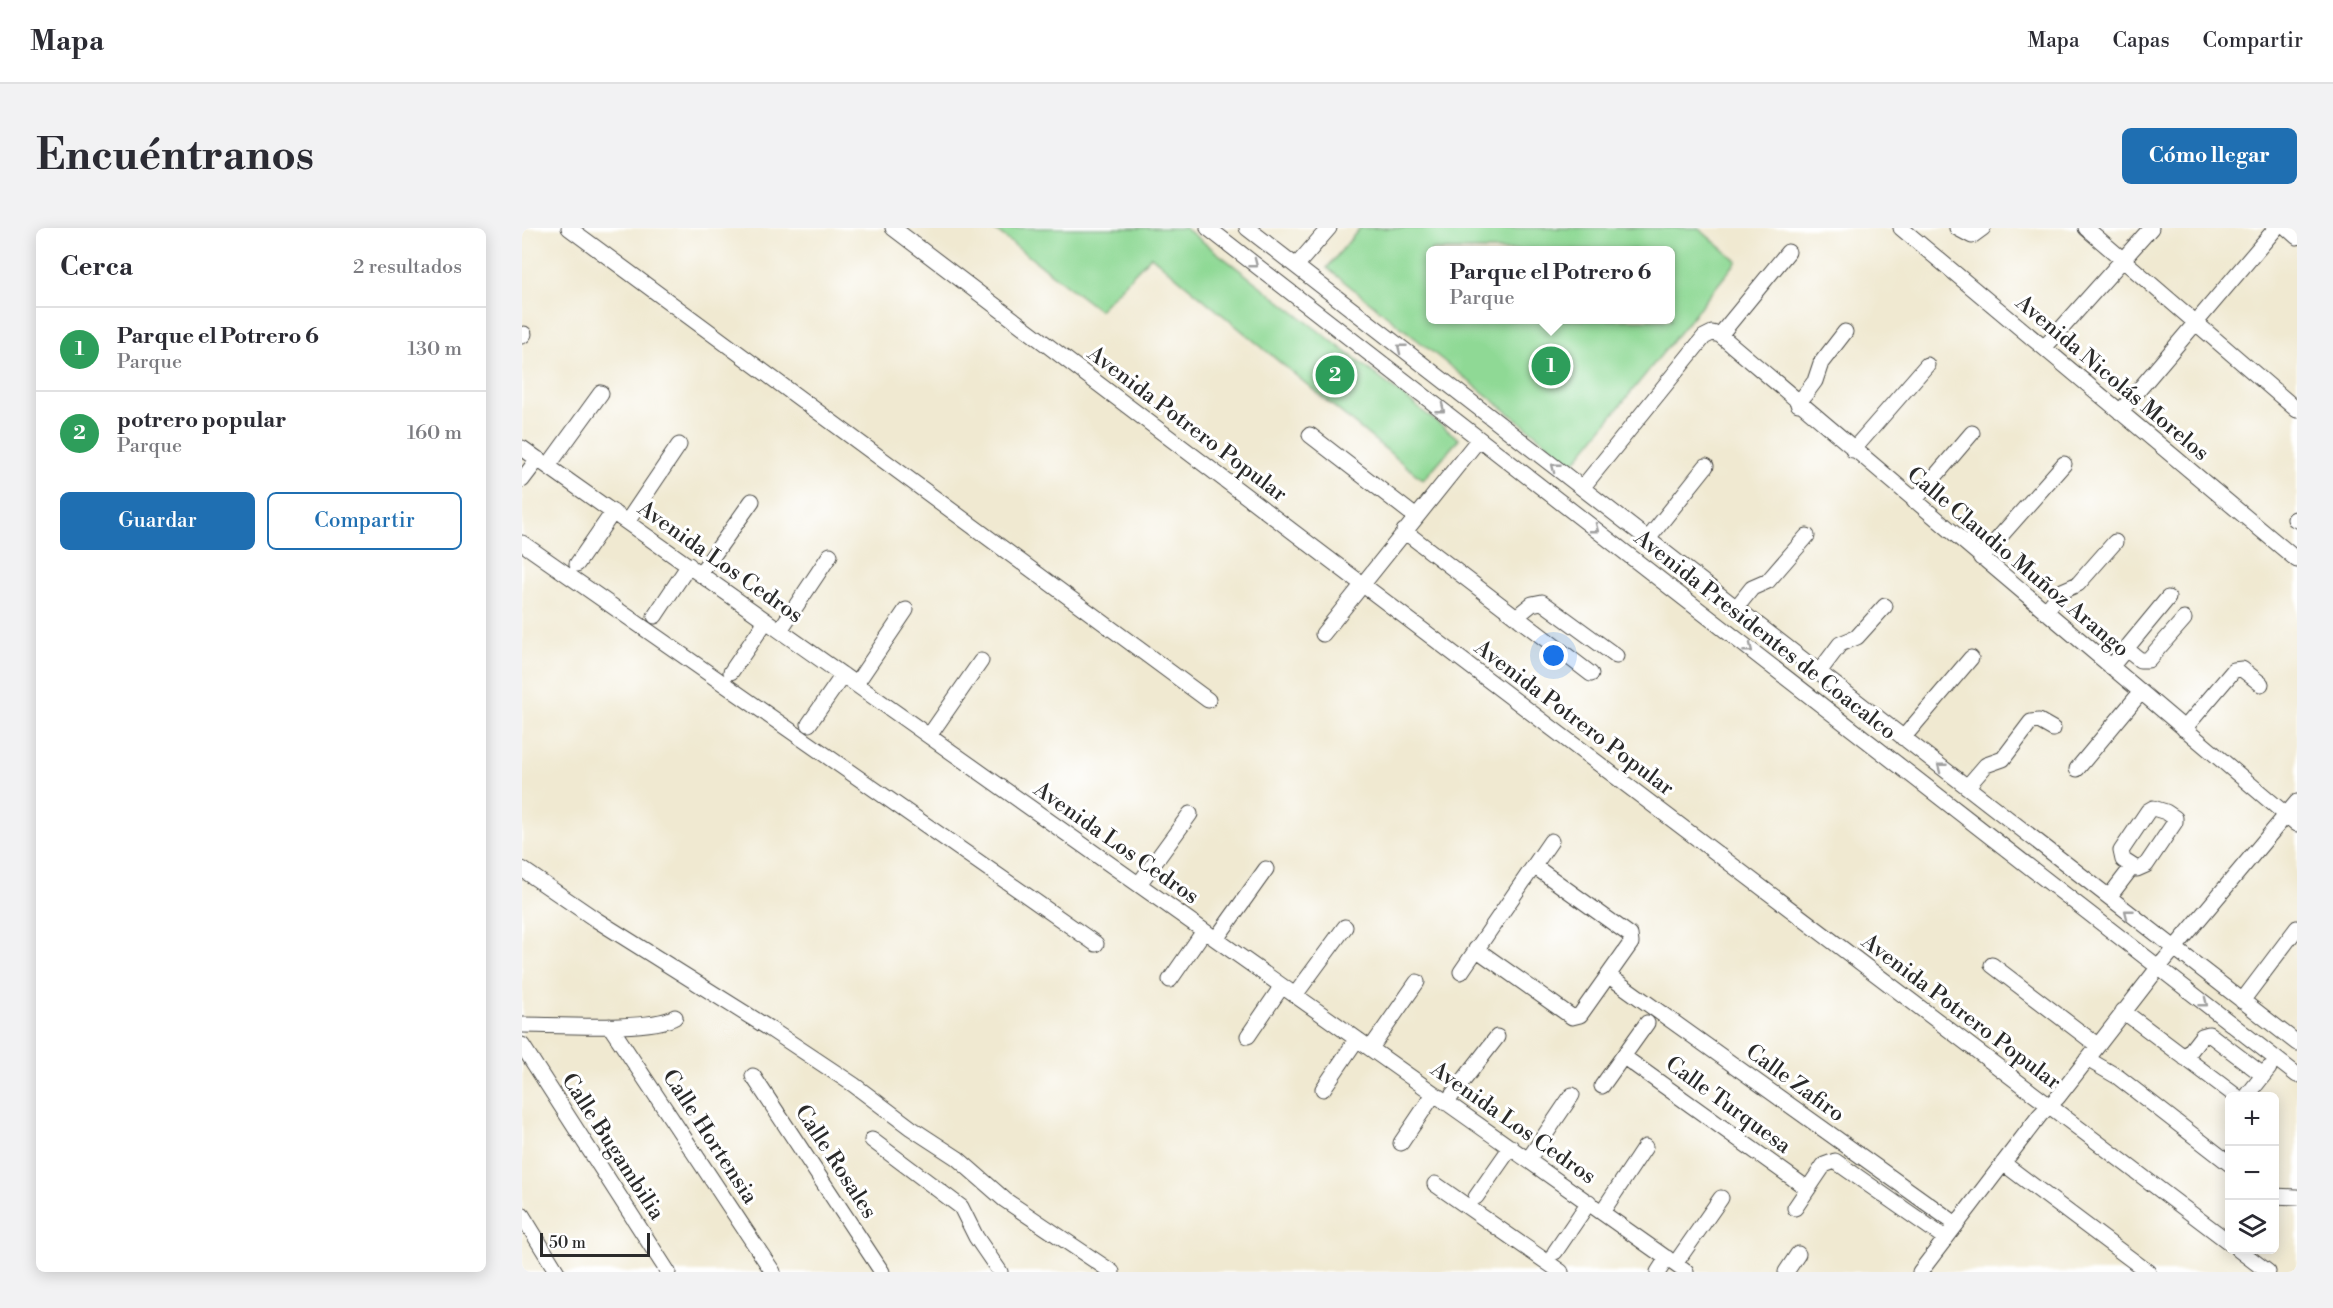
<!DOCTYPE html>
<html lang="es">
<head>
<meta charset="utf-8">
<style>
  body { margin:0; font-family:"Libre Bodoni",serif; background:#f2f2f3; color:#2b2b33 }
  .controls { position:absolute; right:18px; bottom:18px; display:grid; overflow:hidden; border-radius:9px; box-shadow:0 3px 15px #0003 }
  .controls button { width:54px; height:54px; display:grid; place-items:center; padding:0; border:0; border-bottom:2px solid #e1e1e2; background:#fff; color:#2b2b33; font:30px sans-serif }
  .scale { position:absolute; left:18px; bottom:15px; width:110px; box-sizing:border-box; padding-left:6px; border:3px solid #2b2b2b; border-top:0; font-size:16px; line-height:21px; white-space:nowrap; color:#2b2b2b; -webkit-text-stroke:4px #fff; paint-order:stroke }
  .you { position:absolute; left:1032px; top:428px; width:21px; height:21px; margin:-15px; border:4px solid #fff; border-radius:50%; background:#1a73e8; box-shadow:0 0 0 9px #1a73e833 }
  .badge { display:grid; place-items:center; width:39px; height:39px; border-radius:50%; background:#1f6fb2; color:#fff; font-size:20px; font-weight:700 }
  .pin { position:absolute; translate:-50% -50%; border:3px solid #fff; box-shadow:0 2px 6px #0006 }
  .popup { position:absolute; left:904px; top:18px; width:249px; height:78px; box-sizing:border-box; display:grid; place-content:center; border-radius:9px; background:#fff; filter:drop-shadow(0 2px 4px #0005); font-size:20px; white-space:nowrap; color:#7c7c81 }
  .popup b { font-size:22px; color:#2b2b33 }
  .popup::after { content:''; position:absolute; left:50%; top:100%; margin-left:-12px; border:12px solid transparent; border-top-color:#fff }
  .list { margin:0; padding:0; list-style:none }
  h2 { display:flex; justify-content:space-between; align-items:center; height:78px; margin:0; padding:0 24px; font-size:26px }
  h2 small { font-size:20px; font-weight:400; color:#7c7c81 }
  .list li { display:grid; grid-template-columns:39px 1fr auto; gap:18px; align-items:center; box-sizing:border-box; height:84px; padding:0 24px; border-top:2px solid #e1e1e2 }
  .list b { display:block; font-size:22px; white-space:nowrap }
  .list p { margin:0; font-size:20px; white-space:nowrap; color:#7c7c81 }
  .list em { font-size:20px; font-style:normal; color:#7c7c81 }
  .actions { display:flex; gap:12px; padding:18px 24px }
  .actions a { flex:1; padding:14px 0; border:2px solid #1f6fb2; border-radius:9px; text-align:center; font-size:21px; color:#1f6fb2 }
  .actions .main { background:#1f6fb2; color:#fff }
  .icon { flex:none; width:33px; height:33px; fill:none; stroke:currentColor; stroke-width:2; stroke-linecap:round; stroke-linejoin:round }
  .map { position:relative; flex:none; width:1775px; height:1044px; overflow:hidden; border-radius:9px }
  header { display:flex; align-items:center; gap:36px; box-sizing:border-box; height:84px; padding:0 30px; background:#fff; border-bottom:2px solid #e1e1e2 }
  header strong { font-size:28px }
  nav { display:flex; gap:33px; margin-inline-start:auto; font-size:21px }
  .intro { display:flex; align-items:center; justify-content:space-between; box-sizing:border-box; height:144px; padding:0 36px }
  h1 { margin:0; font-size:42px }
  .button { padding:15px 27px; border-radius:9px; background:#1f6fb2; color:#fff; font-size:21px; font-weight:700 }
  main { display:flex; gap:36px; padding:0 36px }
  aside { flex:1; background:#fff; border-radius:9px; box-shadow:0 3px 15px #0003 }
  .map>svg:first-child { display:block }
  .green { fill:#8fd995; stroke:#5d8260; stroke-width:1.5; fill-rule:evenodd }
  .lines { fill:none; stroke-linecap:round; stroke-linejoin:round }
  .minor-casing { stroke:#494844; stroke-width:17 }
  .minor { stroke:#fff; stroke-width:15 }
  .oneway { stroke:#a0a0a0 }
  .labels { text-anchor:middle; stroke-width:6; stroke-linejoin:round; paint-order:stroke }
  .street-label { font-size:22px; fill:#2b2b2b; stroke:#fff }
</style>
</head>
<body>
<header>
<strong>Mapa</strong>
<nav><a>Mapa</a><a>Capas</a><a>Compartir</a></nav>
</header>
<div class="intro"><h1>Encuéntranos</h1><a class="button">Cómo llegar</a></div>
<main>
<aside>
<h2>Cerca<small>2 resultados</small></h2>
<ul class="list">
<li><span class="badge" style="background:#2e9e5b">1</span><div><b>Parque el Potrero 6</b><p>Parque</p></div><em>130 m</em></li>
<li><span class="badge" style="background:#2e9e5b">2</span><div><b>potrero popular</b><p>Parque</p></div><em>160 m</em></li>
</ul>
<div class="actions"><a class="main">Guardar</a><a>Compartir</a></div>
</aside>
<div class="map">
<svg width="1775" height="1044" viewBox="0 0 1775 1044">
  <rect width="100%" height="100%" fill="#fff"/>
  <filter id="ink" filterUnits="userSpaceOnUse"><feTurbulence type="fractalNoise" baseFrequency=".0167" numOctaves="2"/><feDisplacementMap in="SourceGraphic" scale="12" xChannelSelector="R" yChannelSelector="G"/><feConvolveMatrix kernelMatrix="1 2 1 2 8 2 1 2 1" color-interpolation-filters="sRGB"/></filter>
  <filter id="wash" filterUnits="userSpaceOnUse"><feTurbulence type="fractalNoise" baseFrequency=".008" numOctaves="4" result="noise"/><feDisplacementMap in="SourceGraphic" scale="24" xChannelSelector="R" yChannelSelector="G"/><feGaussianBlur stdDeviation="1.35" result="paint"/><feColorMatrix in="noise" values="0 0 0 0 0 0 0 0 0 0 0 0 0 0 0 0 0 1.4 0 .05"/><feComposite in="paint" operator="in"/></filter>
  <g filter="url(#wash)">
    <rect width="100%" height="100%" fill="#f0e9d1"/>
    <path class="green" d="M 470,0 L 663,0 L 937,211 L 901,252 L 629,28 L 577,82 Z
      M 838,0 L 1176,0 L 1215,33 L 1051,236 L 805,40 ZM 909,22 L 1149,22 L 1149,92 L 909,92 Z"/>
  </g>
  <g filter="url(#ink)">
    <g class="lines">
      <g class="minor-casing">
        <path id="minor" d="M 47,0 L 686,472
          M 371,0 L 1708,1015
          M 686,0 L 1775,847
          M 725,0 L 1775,815
          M 1379,0 L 1775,332
          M 1435,0 L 1450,8 L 1461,0
          M 1564,0 L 1775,182
          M 1765,0 L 1775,9
          M 774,38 L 807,0
          M 1198,107 L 1266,24
          M 0,108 L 2,106
          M 1522,120 L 1629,0
          M 1276,176 L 1293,153 L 1299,135 L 1323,104
          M 1598,184 L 1754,0
          M 788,207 L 894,289
          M 0,220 L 1164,1044
          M 1331,222 L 1405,137
          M 26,238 L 79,165
          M 0,252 L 16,231
          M 1060,260 L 1182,109 L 1190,105 L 1198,107 L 1775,596
          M 1392,273 L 1450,205
          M 1773,291 L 1775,292
          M 105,294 L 157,217
          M 882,303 L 1069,446
          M 1126,311 L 1184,238
          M 0,315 L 574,716
          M 1459,330 L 1542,236
          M 55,336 L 91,284
          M 178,346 L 230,273
          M 1214,380 L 1230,360 L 1246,353 L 1285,308
          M 1523,384 L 1540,363 L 1556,356 L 1593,314
          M 133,388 L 167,337
          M 994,389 L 1010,376 L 1020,374 L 1094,428
          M 258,402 L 308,327
          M 801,406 L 957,211
          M 1604,421 L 1618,432 L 1626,432 L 1662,391
          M 1589,439 L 1646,370
          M 209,444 L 244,393
          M 1297,444 L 1318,416 L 1335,409 L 1363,378
          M 334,456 L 384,382
          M 287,496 L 321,447
          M 1662,501 L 1712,442 L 1720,441 L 1739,456
          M 407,508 L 459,433
          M 1381,510 L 1449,430
          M 1555,541 L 1619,464
          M 1445,559 L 1464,537 L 1481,531 L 1509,494 L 1517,493 L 1531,501
          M 1631,580 L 1644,584 L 1653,590 L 1653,594 L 1624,637 L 1615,641 L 1601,632 L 1599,623 L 1626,583 Z
          M 0,641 L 73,691 L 248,801 L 332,857 L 389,900 L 435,930 L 483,972 L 590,1044
          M 617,656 L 668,586
          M 1587,669 L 1610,639
          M 694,711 L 744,641
          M 954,721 L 1050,789 L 1058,787 L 1109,715 L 1108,707 L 1012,638
          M 1470,737 L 1575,817
          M 939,744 L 1029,613
          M 1087,748 L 1434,996
          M 648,752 L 682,703
          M 773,767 L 823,699
          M 1720,773 L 1775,700
          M 1601,783 L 1714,868
          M 0,797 C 32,797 130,803 153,789
          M 88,798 L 251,1044
          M 726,808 L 760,758
          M 0,817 L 146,1044
          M 849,820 L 895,754
          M 1102,829 L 1286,961
          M 1663,830 L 1680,808 L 1687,806 L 1741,847
          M 1565,831 L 1596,849 L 1708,936
          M 231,848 L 360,1044
          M 1080,858 L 1125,795
          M 801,861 L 835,811
          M 1725,868 L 1747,840
          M 924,875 L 975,809
          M 350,912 L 439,979 L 454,1009 L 478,1044
          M 879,915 L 912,866
          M 1006,932 L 1050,867
          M 1481,935 L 1626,1044
          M 913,956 L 1039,1044
          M 1752,968 L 1775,969
          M 954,969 L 989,919
          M 1273,980 L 1302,937 L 1313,933 L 1423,1010
          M 1080,984 L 1123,919
          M 0,987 L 35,1044
          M 1717,1022 L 1746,1044
          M 1033,1024 L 1067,974
          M 1153,1036 L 1199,970
          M 1136,1044 L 1145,1030
          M 1264,1044 L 1276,1026
          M 1398,1044 L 1518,887 L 1536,869 L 1636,740 L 1775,574"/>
      </g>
      <use href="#minor" class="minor"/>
    </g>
    <defs><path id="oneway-chevron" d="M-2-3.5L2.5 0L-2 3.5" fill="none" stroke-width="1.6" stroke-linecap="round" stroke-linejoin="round" transform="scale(1.5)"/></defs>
    <g class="oneway">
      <use href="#oneway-chevron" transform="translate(732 36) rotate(38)"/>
      <use href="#oneway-chevron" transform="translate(879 120) rotate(-142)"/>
      <use href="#oneway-chevron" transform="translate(919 181) rotate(38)"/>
      <use href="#oneway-chevron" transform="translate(1033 239) rotate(-142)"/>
      <use href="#oneway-chevron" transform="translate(1073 301) rotate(38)"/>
      <use href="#oneway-chevron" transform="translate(1227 421) rotate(38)"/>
      <use href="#oneway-chevron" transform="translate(1419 539) rotate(-142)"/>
      <use href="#oneway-chevron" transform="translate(1606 685) rotate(-142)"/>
      <use href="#oneway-chevron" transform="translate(1682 775) rotate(38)"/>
    </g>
  </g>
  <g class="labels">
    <g class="street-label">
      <text transform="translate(1591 149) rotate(40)" y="8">Avenida Nicolás Morelos</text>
      <text transform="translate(666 195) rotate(37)" y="8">Avenida Potrero Popular</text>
      <text transform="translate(199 333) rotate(35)" y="8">Avenida Los Cedros</text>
      <text transform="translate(1497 333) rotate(40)" y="8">Calle Claudio Muñoz Arango</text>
      <text transform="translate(1244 406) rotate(38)" y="8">Avenida Presidentes de Coacalco</text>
      <text transform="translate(1053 489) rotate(37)" y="8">Avenida Potrero Popular</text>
      <text transform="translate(595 614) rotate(35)" y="8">Avenida Los Cedros</text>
      <text transform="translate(1440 783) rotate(37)" y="8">Avenida Potrero Popular</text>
      <text transform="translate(1274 854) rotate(36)" y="8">Calle Zafiro</text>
      <text transform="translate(1207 876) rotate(36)" y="8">Calle Turquesa</text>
      <text transform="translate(992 894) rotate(35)" y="8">Avenida Los Cedros</text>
      <text transform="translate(189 908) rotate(57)" y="8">Calle Hortensia</text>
      <text transform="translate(92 918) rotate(57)" y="8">Calle Bugambilia</text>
      <text transform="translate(315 933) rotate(57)" y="8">Calle Rosales</text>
    </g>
  </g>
</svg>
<div class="controls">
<button>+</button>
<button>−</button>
<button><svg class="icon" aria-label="layers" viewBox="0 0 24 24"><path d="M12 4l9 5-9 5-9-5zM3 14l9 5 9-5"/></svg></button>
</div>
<div class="scale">50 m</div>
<div class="you"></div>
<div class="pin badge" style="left:1029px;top:138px;background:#2e9e5b">1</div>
<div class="popup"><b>Parque el Potrero 6</b>Parque</div>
<div class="pin badge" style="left:813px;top:147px;background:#2e9e5b">2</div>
</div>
</main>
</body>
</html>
